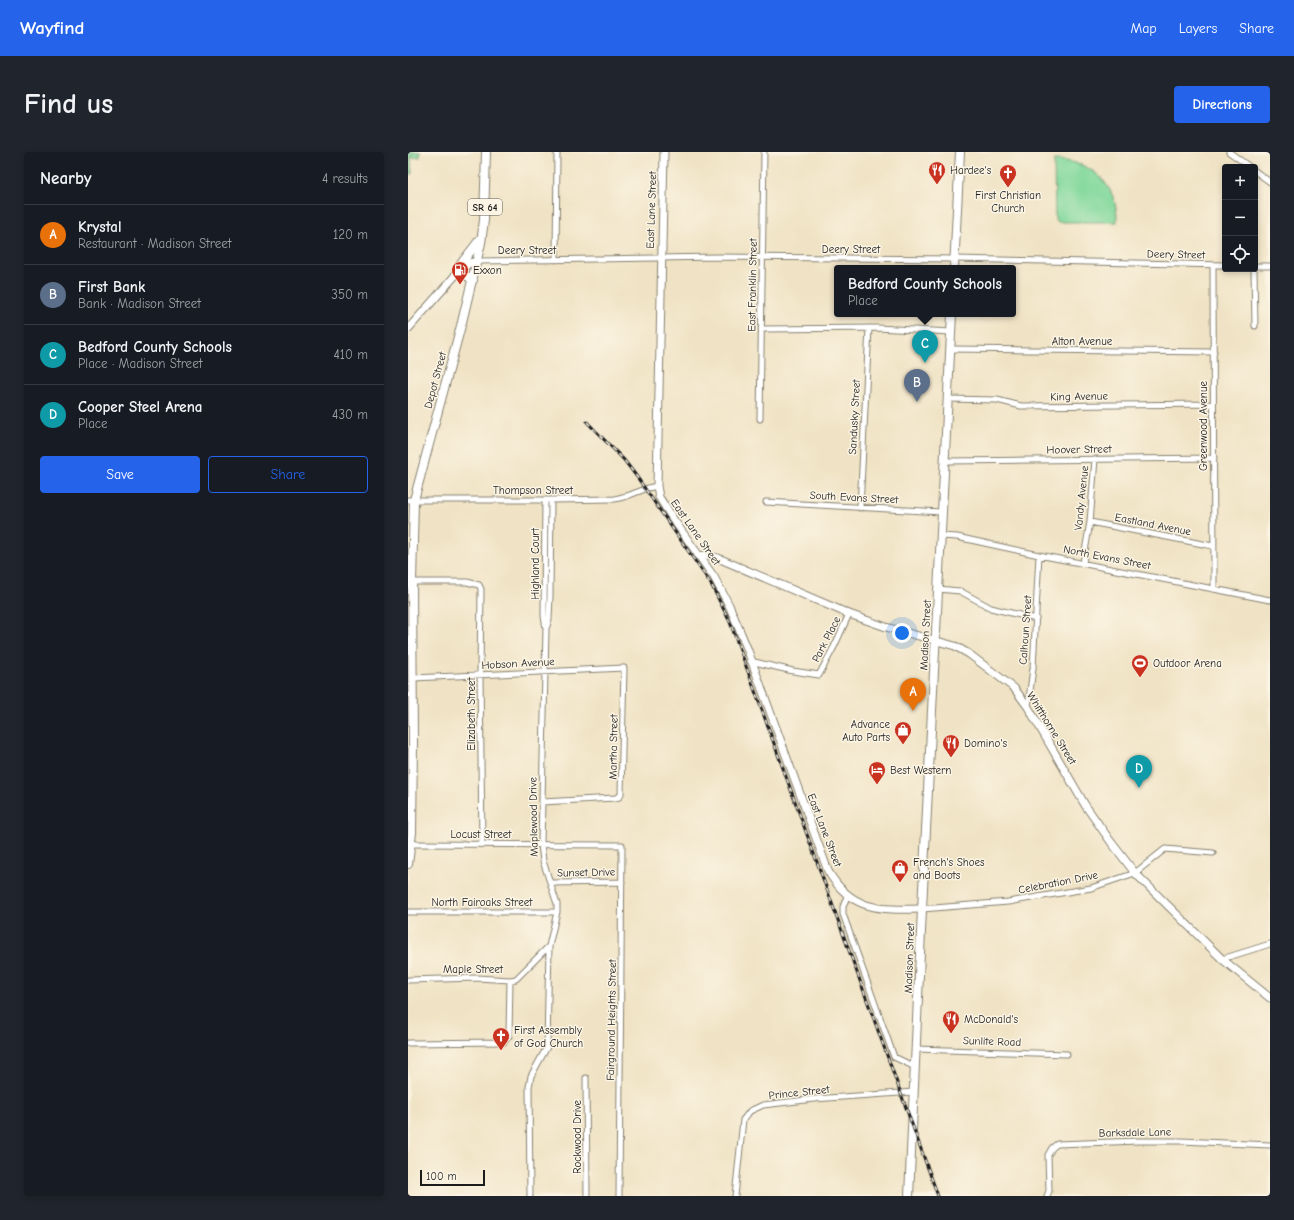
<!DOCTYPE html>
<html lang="en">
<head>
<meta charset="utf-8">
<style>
  body { margin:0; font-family:"Comic Neue",sans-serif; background:#20242c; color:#f1f3f6 }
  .controls { position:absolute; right:12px; top:12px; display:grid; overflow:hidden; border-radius:4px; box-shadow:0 2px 6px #0003 }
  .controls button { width:36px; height:36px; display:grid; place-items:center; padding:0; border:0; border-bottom:1px solid #363941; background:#171b24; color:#f1f3f6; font:20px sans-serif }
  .scale { position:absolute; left:12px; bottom:10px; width:65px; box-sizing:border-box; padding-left:4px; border:2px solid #1c1c1c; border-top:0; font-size:11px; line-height:14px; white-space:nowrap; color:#1c1c1c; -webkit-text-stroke:3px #fcf5e5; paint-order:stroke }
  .you { position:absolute; left:494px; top:481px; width:14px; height:14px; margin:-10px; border:3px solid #fff; border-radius:50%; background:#1a73e8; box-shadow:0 0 0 6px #1a73e833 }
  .badge { display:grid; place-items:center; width:26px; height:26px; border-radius:50%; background:#2563eb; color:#fff; font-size:13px; font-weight:700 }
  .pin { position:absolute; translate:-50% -33px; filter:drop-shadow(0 1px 2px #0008) }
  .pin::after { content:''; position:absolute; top:21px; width:14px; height:12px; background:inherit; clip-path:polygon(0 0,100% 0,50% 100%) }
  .popup { position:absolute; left:426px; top:113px; width:182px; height:52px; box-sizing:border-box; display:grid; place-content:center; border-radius:4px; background:#171b24; filter:drop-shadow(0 1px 3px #0005); font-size:13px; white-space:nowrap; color:#9ea1a6 }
  .popup b { font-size:15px; color:#f1f3f6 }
  .popup::after { content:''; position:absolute; left:50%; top:100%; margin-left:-8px; border:8px solid transparent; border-top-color:#171b24 }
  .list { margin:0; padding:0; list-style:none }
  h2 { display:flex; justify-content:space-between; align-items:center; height:52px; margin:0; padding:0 16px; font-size:17px }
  h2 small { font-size:13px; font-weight:400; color:#9ea1a6 }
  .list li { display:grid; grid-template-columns:26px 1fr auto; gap:12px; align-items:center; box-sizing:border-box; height:60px; padding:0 16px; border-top:1px solid #363941 }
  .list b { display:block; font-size:15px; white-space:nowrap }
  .list p { margin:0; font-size:13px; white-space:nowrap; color:#9ea1a6 }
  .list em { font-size:13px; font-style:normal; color:#9ea1a6 }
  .actions { display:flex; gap:8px; padding:12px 16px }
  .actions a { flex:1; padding:9px 0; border:1px solid #2563eb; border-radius:4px; text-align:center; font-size:14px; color:#2563eb }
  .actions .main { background:#2563eb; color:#fff }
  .icon { flex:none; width:22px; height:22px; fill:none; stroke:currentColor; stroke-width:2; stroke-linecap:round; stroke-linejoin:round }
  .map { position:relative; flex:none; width:862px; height:1044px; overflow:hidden; border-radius:4px }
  header { display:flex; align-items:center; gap:24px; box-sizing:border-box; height:56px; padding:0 20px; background:#2563eb; color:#fff }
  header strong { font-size:19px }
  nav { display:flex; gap:22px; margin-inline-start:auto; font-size:14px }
  .intro { display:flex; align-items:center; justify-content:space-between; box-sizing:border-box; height:96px; padding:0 24px }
  h1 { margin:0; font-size:28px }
  .button { padding:10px 18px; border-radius:4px; background:#2563eb; color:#fff; font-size:14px; font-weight:700 }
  main { display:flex; gap:24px; padding:0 24px }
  aside { flex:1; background:#171b24; border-radius:4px; box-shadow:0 2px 6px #0003 }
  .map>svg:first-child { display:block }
  .green { fill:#81d89c; stroke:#4e7a5c }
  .cemetery { fill:url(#cemetery-stones); stroke:#4e7a5c }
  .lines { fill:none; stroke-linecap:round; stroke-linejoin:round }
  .street-casing { stroke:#868070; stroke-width:7 }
  .secondary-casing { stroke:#868070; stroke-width:9 }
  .primary-casing { stroke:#868070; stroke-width:10 }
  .street { stroke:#fff; stroke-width:5 }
  .secondary { stroke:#fff; stroke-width:7 }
  .primary { stroke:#fff; stroke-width:8 }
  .rail-casing { stroke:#1c1c1c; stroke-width:3 }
  .rail { stroke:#fcf5e5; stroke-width:1.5; stroke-dasharray:4.5; stroke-linecap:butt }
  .labels { text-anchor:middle; stroke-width:3; stroke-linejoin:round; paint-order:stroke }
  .shield { fill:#fcf5e5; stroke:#5f5d58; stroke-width:1 }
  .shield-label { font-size:10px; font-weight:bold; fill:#1c1c1c }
  .poi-label { font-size:11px; fill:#1c1c1c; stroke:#fcf5e5; text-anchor:start }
  .street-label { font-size:11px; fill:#1c1c1c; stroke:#fcf5e5 }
</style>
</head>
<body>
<header>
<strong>Wayfind</strong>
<nav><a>Map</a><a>Layers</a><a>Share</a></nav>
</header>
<div class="intro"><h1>Find us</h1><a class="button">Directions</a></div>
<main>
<aside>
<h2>Nearby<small>4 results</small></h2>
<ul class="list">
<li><span class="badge" style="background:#e8710a">A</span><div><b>Krystal</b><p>Restaurant · Madison Street</p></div><em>120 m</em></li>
<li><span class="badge" style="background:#5c6f8a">B</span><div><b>First Bank</b><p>Bank · Madison Street</p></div><em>350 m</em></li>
<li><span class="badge" style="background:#0f9aa8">C</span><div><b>Bedford County Schools</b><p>Place · Madison Street</p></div><em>410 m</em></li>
<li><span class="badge" style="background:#0f9aa8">D</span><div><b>Cooper Steel Arena</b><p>Place</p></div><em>430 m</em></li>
</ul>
<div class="actions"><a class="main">Save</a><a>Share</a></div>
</aside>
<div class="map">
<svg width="862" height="1044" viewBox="0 0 862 1044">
  <defs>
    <pattern id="cemetery-stones" width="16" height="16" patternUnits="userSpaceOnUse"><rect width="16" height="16" fill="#81d89c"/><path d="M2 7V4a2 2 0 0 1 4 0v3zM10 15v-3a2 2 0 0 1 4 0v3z" fill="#6fb986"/></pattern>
  </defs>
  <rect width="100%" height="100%" fill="#fcf5e5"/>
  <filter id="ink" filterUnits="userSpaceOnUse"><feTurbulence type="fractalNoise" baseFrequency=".025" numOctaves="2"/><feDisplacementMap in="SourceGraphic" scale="8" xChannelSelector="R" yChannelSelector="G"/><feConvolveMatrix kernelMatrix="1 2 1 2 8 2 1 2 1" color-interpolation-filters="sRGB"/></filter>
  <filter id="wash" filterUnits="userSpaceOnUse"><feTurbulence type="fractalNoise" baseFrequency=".012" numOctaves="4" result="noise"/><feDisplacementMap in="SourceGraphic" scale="16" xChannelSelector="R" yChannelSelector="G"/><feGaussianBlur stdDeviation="0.9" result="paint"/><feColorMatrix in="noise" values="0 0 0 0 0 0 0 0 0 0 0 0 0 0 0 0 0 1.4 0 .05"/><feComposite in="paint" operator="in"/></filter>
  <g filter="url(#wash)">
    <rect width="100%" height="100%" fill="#f0e3c5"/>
    <path class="green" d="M 646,8 C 683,8 710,32 709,70 L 650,70 L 647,67 Z"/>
    <path class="cemetery" d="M 0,0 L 12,0 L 12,5 L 3,6 L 4,22 L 0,23 Z"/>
  </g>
  <g filter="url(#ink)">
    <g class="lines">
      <g class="street-casing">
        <path id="street" d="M 821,0 L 842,15
          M 847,19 L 862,30
          M 148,108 L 149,0
          M 70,109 L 310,105 L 547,107 L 817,113
          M 805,113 L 806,436
          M 847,114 L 862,114
          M 846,117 L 847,174
          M 353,177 L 469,176 L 543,180
          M 541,197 L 806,200
          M 539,247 L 589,248 L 613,254 L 804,252
          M 352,267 L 356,0
          M 537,309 L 806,306
          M 0,348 L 143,348 L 207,347 L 219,344 L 240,336 L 249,334
          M 358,350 L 533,360
          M 452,356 L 461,176
          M 682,370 L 805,394
          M 532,384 L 549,385 L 631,403 L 862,448
          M 675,411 L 682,370 L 687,307
          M 0,430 L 59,430 L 71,433 L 73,437 L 72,522 L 74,692
          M 530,437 L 552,439 L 583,456 L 628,467
          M 139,474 L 141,467 L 142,444 L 143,348
          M 342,509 L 385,519 L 411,523 L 427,493 L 441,462
          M 5,526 L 216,516 L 213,642 L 211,645 L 207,646 L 134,650
          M 620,555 L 625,516 L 631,403
          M 3,692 L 214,693 L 211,1044
          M 143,731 L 214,730
          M 439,744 L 435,755 L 435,762 L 486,905 L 507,915
          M 514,757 L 600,750 L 683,736 L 727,721 L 757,697 L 805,701
          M 0,760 L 149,760
          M 814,807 L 862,792
          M 0,828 L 69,826 L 102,828 L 108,827 L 141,794
          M 0,891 L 96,890 L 101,884 L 102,828
          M 508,897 L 659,902
          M 178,926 L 179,1044
          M 122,1044 L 121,935 L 123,924 L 139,895 L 141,794 L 149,760 L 149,752 L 135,709 L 133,692 L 138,477 L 136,464 L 137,348
          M 327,1044 L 335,968 L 342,959 L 355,953 L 406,947 L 506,940
          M 639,1044 L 641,1039 L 640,1003 L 644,996 L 649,992 L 731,989 L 773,989 L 862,993"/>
      </g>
      <g class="secondary-casing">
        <path id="secondary" d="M 256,0 L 249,334 L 251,345 L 263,364 L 306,425 L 321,453 L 339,496 L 420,719 C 443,759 472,758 514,757
          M 0,177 L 52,118 L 62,111 L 70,109
          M 290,404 L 299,403 L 310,406 L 441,462 L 478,475 L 547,494 L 561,502 L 594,527 L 606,536 L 620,555 L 677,653 L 703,690 L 727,721 L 814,807 L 862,846"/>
      </g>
      <g class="primary-casing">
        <path id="primary" d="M 546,116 L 552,0
          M 65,128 L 56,122 L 48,122 L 52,113 L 73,86
          M 0,712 L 4,681 L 5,589 L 4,431 L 6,348 L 54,170 L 73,91 L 76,68 L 78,0
          M 501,1044 L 514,757 L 544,162"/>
      </g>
      <use href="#street" class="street"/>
      <use href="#secondary" class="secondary"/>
      <use href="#primary" class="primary"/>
      <g class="rail-casing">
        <path id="rail" d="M 179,270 L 216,308 L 229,325 L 303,432 L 322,470 L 530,1044"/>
      </g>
      <use href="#rail" class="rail"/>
    </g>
  </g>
  <defs>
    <g id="restaurant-pin" transform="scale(0.9)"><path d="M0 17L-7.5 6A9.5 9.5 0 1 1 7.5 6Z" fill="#c8321e" stroke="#fcf5e5"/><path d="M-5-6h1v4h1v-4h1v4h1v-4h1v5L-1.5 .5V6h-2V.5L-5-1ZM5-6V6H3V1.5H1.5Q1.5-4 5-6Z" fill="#fff"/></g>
    <g id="church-pin" transform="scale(0.9)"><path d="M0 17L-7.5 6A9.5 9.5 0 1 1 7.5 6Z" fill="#c8321e" stroke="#fcf5e5"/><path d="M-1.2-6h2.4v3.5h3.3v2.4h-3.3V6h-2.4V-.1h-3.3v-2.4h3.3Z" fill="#fff"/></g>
    <g id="fuel-pin" transform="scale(0.9)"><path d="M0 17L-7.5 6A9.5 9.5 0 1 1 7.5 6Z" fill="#c8321e" stroke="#fcf5e5"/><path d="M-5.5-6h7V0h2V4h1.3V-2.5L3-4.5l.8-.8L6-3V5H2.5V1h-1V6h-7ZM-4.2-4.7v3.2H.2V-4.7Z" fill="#fff"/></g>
    <g id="stadium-pin" transform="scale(0.9)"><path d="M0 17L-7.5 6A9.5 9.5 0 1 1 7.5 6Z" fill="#c8321e" stroke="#fcf5e5"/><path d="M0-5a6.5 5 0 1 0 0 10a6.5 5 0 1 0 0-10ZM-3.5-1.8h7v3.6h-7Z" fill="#fff"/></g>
    <g id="shop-pin" transform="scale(0.9)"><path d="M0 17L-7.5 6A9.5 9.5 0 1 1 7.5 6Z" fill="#c8321e" stroke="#fcf5e5"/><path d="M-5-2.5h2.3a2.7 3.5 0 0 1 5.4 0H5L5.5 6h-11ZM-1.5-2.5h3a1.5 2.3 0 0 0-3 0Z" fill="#fff"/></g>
    <g id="hotel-pin" transform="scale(0.9)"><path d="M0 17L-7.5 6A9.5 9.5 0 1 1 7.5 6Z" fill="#c8321e" stroke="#fcf5e5"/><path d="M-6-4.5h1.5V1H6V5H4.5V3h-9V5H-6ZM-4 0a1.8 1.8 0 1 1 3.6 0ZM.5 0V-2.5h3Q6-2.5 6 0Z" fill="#fff"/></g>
  </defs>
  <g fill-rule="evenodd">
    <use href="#restaurant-pin" x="529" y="18"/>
    <use href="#church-pin" x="600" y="21"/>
    <use href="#fuel-pin" x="52" y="118"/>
    <use href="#stadium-pin" x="732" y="511"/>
    <use href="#shop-pin" x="495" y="578"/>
    <use href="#restaurant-pin" x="543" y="591"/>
    <use href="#hotel-pin" x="469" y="618"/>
    <use href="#shop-pin" x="492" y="716"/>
    <use href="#restaurant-pin" x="543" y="867"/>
    <use href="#church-pin" x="93" y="884"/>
  </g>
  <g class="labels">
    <rect class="shield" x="60" y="47" width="34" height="16" rx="3"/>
    <g class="shield-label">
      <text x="77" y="59">SR 64</text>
    </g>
    <g class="poi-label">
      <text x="542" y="22">Hardee's</text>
      <text x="600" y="47" text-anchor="middle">First Christian<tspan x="600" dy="13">Church</tspan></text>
      <text x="65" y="122">Exxon</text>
      <text x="745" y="515">Outdoor Arena</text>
      <text x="482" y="576" text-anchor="end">Advance<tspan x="482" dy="13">Auto Parts</tspan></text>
      <text x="556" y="595">Domino's</text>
      <text x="482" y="622">Best Western</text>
      <text x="505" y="714">French's Shoes<tspan x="505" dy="13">and Boots</tspan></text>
      <text x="556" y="871">McDonald's</text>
      <text x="106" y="882">First Assembly<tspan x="106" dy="13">of God Church</tspan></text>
    </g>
    <g class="street-label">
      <text transform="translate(243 58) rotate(-88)" y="4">East Lane Street</text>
      <text x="443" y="101">Deery Street</text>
      <text x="119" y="102">Deery Street</text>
      <text transform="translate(768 102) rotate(1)" y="4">Deery Street</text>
      <text transform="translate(344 133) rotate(-89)" y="4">East Franklin Street</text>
      <text x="674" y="193">Alton Avenue</text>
      <text transform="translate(27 228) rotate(-75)" y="4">Depot Street</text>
      <text transform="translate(671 244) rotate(-1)" y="4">King Avenue</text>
      <text transform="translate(446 265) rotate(-87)" y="4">Sandusky Street</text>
      <text transform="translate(795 274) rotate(-90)" y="4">Greenwood Avenue</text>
      <text transform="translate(671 297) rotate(-1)" y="4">Hoover Street</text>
      <text x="125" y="342">Thompson Street</text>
      <text transform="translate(446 345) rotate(3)" y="4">South Evans Street</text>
      <text transform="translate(673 346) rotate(-84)" y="4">Vandy Avenue</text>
      <text transform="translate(745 372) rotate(11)" y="4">Eastland Avenue</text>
      <text transform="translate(288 380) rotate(55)" y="4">East Lane Street</text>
      <text transform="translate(699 405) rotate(11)" y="4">North Evans Street</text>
      <text transform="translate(127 412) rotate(-90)" y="4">Highland Court</text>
      <text transform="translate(617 478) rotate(-86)" y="4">Calhoun Street</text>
      <text transform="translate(517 483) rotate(-87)" y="4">Madison Street</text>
      <text transform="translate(418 487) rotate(-63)" y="4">Park Place</text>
      <text transform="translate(110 511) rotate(-3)" y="4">Hobson Avenue</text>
      <text transform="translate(63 562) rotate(-90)" y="4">Elizabeth Street</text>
      <text transform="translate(644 576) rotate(58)" y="4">Whitthorne Street</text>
      <text transform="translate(205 595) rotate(-89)" y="4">Martha Street</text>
      <text transform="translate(125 665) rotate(-91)" y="4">Maplewood Drive</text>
      <text transform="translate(417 678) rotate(69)" y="4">East Lane Street</text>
      <text x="73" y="686">Locust Street</text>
      <text transform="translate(178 720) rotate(-1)" y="4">Sunset Drive</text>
      <text transform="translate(650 730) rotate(-11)" y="4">Celebration Drive</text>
      <text x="74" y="754">North Fairoaks Street</text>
      <text transform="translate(501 806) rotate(-88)" y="4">Madison Street</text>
      <text x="65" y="821">Maple Street</text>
      <text transform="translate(203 868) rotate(-89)" y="4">Fairground Heights Street</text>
      <text transform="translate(584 889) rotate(2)" y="4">Sunlite Road</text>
      <text transform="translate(391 940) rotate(-6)" y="4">Prince Street</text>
      <text transform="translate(727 980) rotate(-1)" y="4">Barksdale Lane</text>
      <text transform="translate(169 985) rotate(-90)" y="4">Rockwood Drive</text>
    </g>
  </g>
</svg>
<div class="controls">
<button>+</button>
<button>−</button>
<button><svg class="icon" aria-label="locate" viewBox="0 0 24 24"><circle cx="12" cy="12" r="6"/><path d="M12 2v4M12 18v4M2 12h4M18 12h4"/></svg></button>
</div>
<div class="scale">100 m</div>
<div class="you"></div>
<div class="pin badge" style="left:505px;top:559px;background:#e8710a">A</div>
<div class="pin badge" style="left:509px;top:250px;background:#5c6f8a">B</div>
<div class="pin badge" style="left:517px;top:211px;background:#0f9aa8">C</div>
<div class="popup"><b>Bedford County Schools</b>Place</div>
<div class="pin badge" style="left:731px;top:636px;background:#0f9aa8">D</div>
</div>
</main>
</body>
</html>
